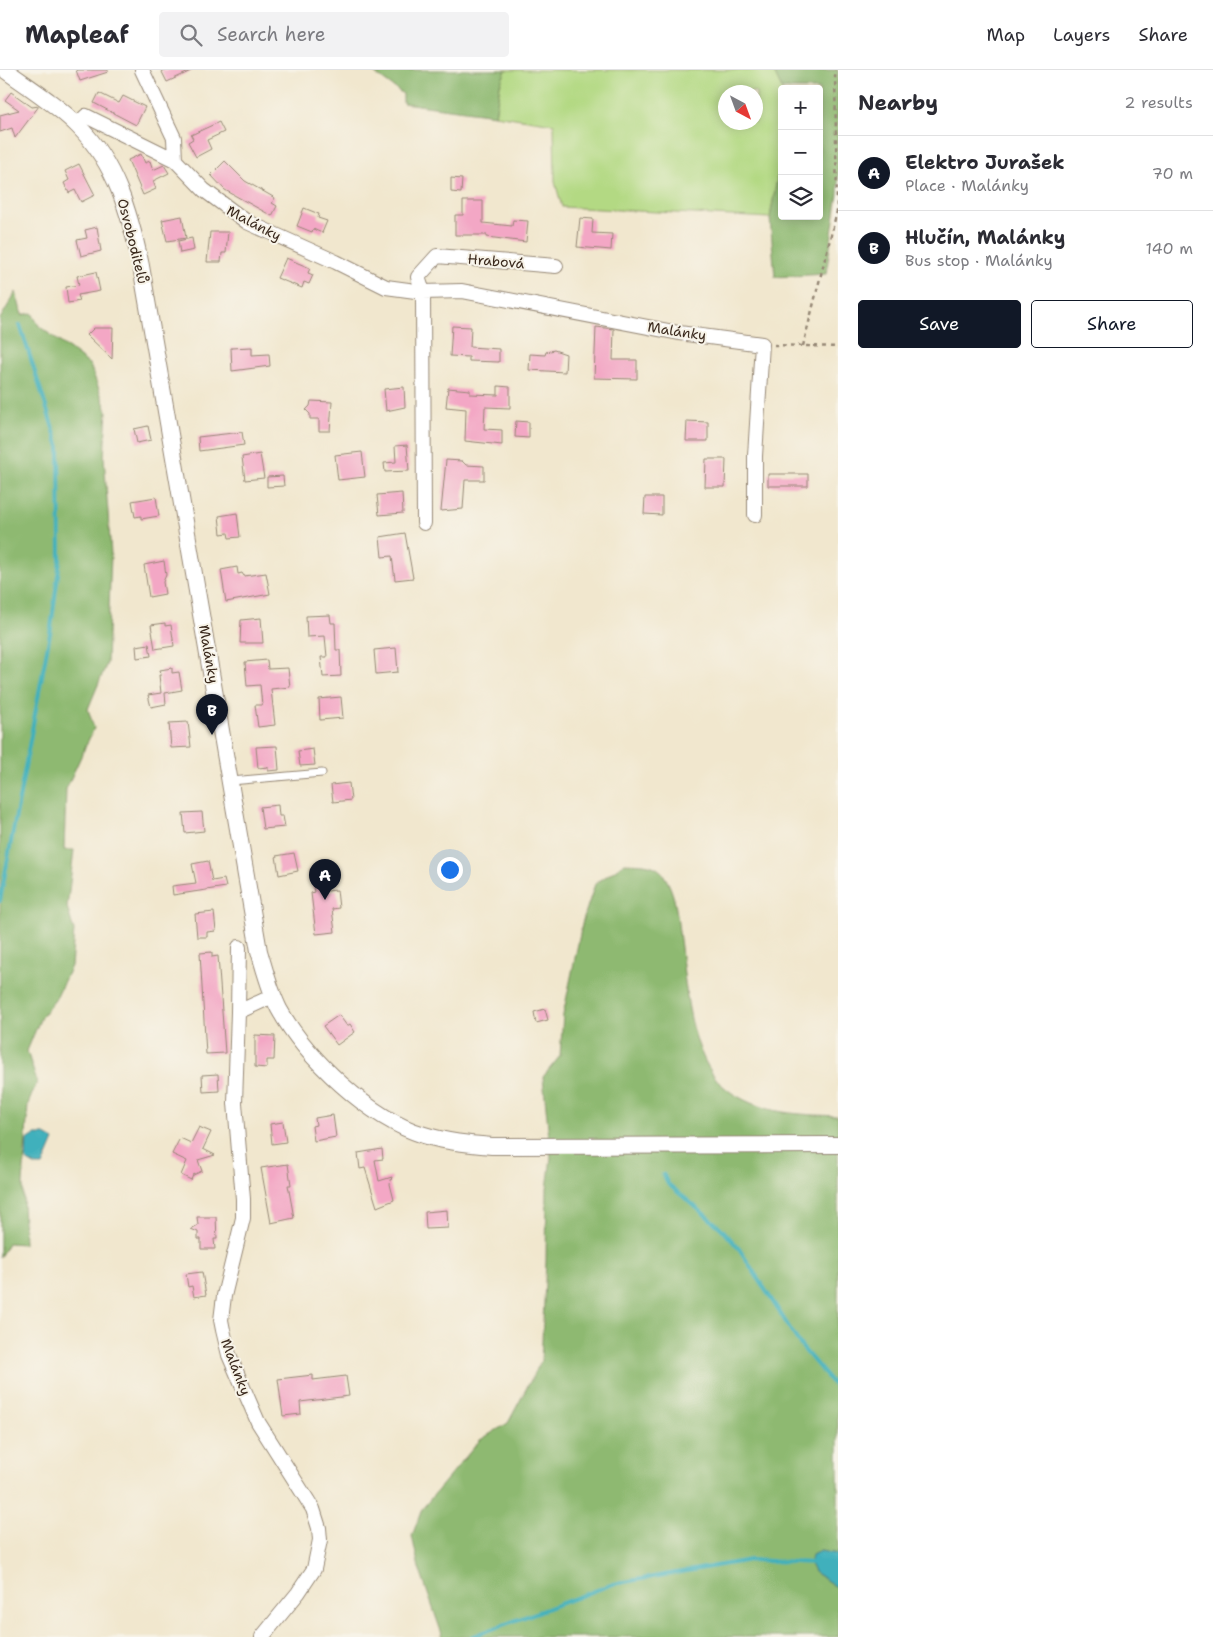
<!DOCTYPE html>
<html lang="en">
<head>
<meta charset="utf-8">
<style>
  body { margin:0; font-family:"Shantell Sans",sans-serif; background:#f2f2f3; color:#2b2b33 }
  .controls { position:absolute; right:15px; top:15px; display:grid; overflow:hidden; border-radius:5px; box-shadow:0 2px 12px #0003 }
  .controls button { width:45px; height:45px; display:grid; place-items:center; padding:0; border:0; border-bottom:1px solid #e1e1e2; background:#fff; color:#2b2b33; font:25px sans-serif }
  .compass { position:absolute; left:718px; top:15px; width:45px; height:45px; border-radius:50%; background:#fff; box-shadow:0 2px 12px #0003; rotate:139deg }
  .you { position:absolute; left:449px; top:799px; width:18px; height:18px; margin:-12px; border:4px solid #fff; border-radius:50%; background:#1a73e8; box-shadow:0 0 0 8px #1a73e833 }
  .badge { display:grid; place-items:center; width:32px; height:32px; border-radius:50%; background:#111827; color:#fff; font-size:16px; font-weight:700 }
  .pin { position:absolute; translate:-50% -41px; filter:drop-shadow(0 1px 2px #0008) }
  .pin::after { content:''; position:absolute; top:26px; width:18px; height:15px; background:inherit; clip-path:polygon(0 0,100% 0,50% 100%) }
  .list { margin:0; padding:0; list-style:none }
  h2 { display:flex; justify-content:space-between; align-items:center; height:65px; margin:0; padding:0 20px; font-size:21px }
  h2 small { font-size:16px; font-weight:400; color:#7c7c81 }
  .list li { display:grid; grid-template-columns:32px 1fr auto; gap:15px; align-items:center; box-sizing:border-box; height:75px; padding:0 20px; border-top:1px solid #e1e1e2 }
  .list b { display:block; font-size:19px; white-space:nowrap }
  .list p { margin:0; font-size:16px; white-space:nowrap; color:#7c7c81 }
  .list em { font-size:16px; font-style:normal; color:#7c7c81 }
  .actions { display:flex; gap:10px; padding:15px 20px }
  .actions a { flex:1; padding:11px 0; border:1px solid #111827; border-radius:5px; text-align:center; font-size:18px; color:#111827 }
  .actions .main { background:#111827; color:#fff }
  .icon { flex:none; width:28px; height:28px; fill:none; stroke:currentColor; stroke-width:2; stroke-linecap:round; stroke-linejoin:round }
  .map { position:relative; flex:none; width:838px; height:1567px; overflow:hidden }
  header { display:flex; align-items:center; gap:30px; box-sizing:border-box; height:70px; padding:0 25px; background:#fff; border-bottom:1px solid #e1e1e2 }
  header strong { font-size:24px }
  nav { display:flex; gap:28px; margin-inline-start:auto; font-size:18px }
  .search { width:350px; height:45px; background:#f2f2f3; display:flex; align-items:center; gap:12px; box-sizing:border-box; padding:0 18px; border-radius:5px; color:#7c7c81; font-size:19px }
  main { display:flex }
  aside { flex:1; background:#fff }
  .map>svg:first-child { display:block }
  .green { fill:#b3d983; stroke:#778250; fill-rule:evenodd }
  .forest { fill:#8eb971; stroke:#647248 }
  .water { fill:#41b0bc; stroke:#3e6d6d }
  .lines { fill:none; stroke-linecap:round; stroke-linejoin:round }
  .stream { stroke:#41b0bc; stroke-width:4 }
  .building { fill:#f3a7c5 }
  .service-casing { stroke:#968876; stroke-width:9 }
  .minor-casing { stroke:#968876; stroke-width:16 }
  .tertiary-casing { stroke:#968876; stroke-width:18 }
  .path { stroke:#968876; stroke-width:2.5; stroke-dasharray:4 4; stroke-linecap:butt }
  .service { stroke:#fff; stroke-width:7 }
  .minor { stroke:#fff; stroke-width:14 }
  .tertiary { stroke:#fff; stroke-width:16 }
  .labels { text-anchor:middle; stroke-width:4; stroke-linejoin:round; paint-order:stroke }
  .street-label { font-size:14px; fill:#3b2a1e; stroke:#f7f3e8 }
</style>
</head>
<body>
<header>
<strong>Mapleaf</strong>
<div class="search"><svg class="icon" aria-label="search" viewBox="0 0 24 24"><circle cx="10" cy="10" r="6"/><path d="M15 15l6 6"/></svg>Search here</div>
<nav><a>Map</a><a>Layers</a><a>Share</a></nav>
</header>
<main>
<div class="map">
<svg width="838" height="1567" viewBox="0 0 838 1567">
  <rect width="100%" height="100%" fill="#f7f3e8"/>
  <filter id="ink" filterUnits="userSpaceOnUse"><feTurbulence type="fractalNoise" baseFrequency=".02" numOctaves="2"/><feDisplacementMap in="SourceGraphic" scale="10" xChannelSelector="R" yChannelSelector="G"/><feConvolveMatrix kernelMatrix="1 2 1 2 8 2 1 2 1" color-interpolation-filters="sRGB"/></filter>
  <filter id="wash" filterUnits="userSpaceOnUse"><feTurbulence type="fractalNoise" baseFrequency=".0096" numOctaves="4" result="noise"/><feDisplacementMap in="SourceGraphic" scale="20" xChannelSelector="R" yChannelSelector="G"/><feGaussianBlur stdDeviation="1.12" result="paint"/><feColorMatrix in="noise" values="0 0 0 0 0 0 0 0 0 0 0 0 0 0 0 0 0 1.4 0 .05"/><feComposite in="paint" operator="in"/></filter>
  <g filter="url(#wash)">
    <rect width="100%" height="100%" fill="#f1e7ce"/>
    <path class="green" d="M 506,0 L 773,0 L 782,19 L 782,81 L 770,148 L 562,137 L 555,112 L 554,54 L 495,45 L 500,15 ZM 726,22 L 756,22 L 756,52 L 726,52 Z"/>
    <path class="forest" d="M 370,0 L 506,0 L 500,15 L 495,45 L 403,33 L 403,24 Z
      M 773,0 L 838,0 L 838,123 L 826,204 L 775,207 L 770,148 L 782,81 L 782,146 L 819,146 L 819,19 L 782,19 Z
      M 16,222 L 22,245 L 32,243 L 39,256 L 90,295 L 107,341 L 104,387 L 111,484 L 107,593 L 88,639 L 94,658 L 66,719 L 64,780 L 74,780 L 67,837 L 74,861 L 71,896 L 55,930 L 41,947 L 27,981 L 37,1012 L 28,1034 L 23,1114 L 24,1174 L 8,1173 L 0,1187 L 0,249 Z
      M 625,793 C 638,794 655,792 663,804 C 675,821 677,843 679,862 C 686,910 687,994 732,1023 C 767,1045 798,1044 838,1046 L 838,1484 L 820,1481 L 814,1502 L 838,1518 L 838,1567 L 443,1567 L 419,1498 L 412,1466 L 422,1439 L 480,1370 L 508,1353 L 541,1291 L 546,1192 L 547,1119 L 551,1087 L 543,1007 L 560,986 L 563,945 L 583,850 L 595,814 Z"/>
    <path class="water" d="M 35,1065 L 45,1065 L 54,1070 L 43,1096 L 36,1096 L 26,1090 L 27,1070 Z
      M 820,1481 L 838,1484 L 838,1518 L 814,1502 L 810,1494 L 812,1485 Z"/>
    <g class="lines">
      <path class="stream" d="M 0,831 L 51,558 L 60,489 L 59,377 L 20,255
        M 663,1104 L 668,1114 L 721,1158 L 740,1180 L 801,1276 L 838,1320
        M 471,1567 L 613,1514 L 750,1490 L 815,1493"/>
    </g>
    <g id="blocks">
      <path class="building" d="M 76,0 L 108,0 L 108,2 L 80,11 Z
        M 161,0 L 193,0 L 167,12 Z
        M 11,22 L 32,37 L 39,36 L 15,68 L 12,58 L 0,62 L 0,45 L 19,40 L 5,30 Z
        M 99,23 L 119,33 L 123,26 L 145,37 L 136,55 L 94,33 Z
        M 219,52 L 224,62 L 207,70 L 211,79 L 196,87 L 188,72 L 193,69 L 191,65 Z
        M 141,84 L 145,93 L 150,91 L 153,100 L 164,95 L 169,103 L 153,111 L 156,119 L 143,125 L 128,90 Z
        M 225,91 L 245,111 L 275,128 L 272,133 L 277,136 L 272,146 L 225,120 L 211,105 Z
        M 79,94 L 95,125 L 81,132 L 75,120 L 69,123 L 64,113 L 69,110 L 65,101 Z
        M 451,108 L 462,109 L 461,123 L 451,122 Z
        M 463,131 L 483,131 L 483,153 L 512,156 L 513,150 L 528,151 L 526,172 L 487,167 L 487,165 L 455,165 L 455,145 L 463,145 Z
        M 304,138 L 319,144 L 318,148 L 327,151 L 322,163 L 313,159 L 312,162 L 297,156 Z
        M 182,146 L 186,168 L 167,171 L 162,150 Z
        M 580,148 L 593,149 L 592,163 L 612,164 L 611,180 L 577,177 Z
        M 97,157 L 101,181 L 81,186 L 77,170 L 87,168 L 85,160 Z
        M 210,162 L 228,162 L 226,183 L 222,183 L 221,192 L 207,192 Z
        M 192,168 L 194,180 L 180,183 L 178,171 Z
        M 286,188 L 310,198 L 308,203 L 313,205 L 309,214 L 304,212 L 302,218 L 277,208 Z
        M 96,202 L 100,221 L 78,225 L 80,231 L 68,233 L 66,217 L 79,215 L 77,206 Z
        M 452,256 L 471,257 L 470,277 L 499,279 L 499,292 L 469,291 L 469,287 L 450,286 Z
        M 596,257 L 614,259 L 613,290 L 637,290 L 637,309 L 594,308 Z
        M 94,258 L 113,258 L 112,289 L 87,265 Z
        M 252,277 L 252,285 L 269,284 L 270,296 L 232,301 L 231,278 Z
        M 554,280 L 566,284 L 565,302 L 529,300 L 530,284 L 545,285 L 546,282 Z
        M 498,316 L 510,317 L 510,338 L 485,337 L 484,359 L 502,360 L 502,375 L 465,371 L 466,339 L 446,337 L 448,318 L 470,320 L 470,324 L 498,325 Z
        M 404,317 L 405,337 L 386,341 L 384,319 Z
        M 311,331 L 332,332 L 330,361 L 319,361 L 319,349 L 310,349 L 310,344 L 306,340 L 310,336 Z
        M 516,351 L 529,352 L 529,368 L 515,367 Z
        M 687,351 L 708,352 L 708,371 L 686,371 Z
        M 148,356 L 151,370 L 137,373 L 134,359 Z
        M 242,362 L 244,375 L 199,381 L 198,367 Z
        M 407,375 L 409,401 L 385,402 L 384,393 L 396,392 L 395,376 Z
        M 362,382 L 365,407 L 338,410 L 335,385 Z
        M 260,384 L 264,408 L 245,410 L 242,387 Z
        M 706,389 L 726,389 L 725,417 L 705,417 Z
        M 446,390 L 462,391 L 466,395 L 484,396 L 484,410 L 465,410 L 463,439 L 441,441 Z
        M 768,404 L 808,404 L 808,416 L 768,416 Z
        M 283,406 L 284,416 L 267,417 L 267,407 Z
        M 402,423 L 403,443 L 379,445 L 377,425 Z
        M 156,427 L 159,446 L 141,449 L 141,446 L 135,447 L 132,431 Z
        M 645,427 L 662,427 L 662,445 L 644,444 Z
        M 237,443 L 240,467 L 229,468 L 228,463 L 221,464 L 219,446 Z
        M 405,463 L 413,508 L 395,510 L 392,486 L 382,487 L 380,467 Z
        M 164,491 L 166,505 L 163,512 L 165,524 L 149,527 L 144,495 Z
        M 237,497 L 238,504 L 242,503 L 244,506 L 266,503 L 270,524 L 226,532 L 221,500 Z
        M 330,545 L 331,553 L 335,553 L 336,580 L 340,580 L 341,606 L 323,607 L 321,587 L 327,587 L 325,566 L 307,567 L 306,546 Z
        M 261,548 L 263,573 L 240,573 L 241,550 Z
        M 165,553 L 165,556 L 171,555 L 174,576 L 155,579 L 151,555 Z
        M 149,574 L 151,586 L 137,588 L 136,576 Z
        M 396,578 L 398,602 L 376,604 L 374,580 Z
        M 267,590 L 268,599 L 288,598 L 290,617 L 271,619 L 275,655 L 258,657 L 255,635 L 262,635 L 260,615 L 247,616 L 245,592 Z
        M 172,598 L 172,603 L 179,602 L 182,620 L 165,623 L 166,634 L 151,637 L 148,625 L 161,623 L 159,605 L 161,605 L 160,600 Z
        M 341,627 L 343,648 L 320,650 L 319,629 Z
        M 188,652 L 191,677 L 171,678 L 169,653 Z
        M 277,676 L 279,700 L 268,701 L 268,697 L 258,698 L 256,677 Z
        M 313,679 L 315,695 L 300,696 L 298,681 Z
        M 349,713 L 351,730 L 333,732 L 331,715 Z
        M 278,735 L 279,746 L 283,746 L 285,757 L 263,759 L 260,737 Z
        M 202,742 L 204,761 L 185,763 L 183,743 Z
        M 294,783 L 298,801 L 279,805 L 276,786 Z
        M 208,791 L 212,811 L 224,809 L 226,817 L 173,825 L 172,816 L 196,813 L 192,794 Z
        M 321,797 L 324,818 L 327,821 L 337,820 L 339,838 L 332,839 L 335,862 L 316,864 L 311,823 L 314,822 L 310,799 Z
        M 214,842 L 216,861 L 207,862 L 207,867 L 197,867 L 195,844 Z
        M 212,882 L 212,887 L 218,886 L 225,983 L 206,984 L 200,883 Z
        M 545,939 L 548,950 L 536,953 L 534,942 Z
        M 339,945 L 347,956 L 350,954 L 355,962 L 337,975 L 323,956 Z
        M 255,965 L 275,966 L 274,990 L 267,990 L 267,998 L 255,997 Z
        M 218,1004 L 219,1021 L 203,1022 L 202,1005 Z
        M 333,1045 L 336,1067 L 314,1071 L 312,1056 L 316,1055 L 315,1048 Z
        M 283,1052 L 286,1072 L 272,1074 L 270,1054 Z
        M 199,1057 L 211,1062 L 203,1079 L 215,1085 L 198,1090 L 202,1101 L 193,1105 L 191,1110 L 181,1105 L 187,1091 L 172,1084 L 180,1068 L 191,1073 Z
        M 382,1079 L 383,1089 L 375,1090 L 379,1111 L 392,1107 L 390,1114 L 394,1130 L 377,1137 L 365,1098 L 360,1099 L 358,1083 Z
        M 288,1094 L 291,1115 L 288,1115 L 294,1148 L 271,1153 L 261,1098 Z
        M 447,1140 L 448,1158 L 426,1159 L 425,1142 Z
        M 197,1147 L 216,1147 L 217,1169 L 214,1169 L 215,1179 L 201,1179 L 201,1169 L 198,1169 L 198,1162 L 191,1159 L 198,1155 Z
        M 202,1202 L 206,1225 L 194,1227 L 192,1216 L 188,1217 L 186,1204 Z
        M 313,1305 L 313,1310 L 346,1306 L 349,1326 L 300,1332 L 301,1344 L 283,1346 L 278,1309 Z"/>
    </g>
  </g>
  <g filter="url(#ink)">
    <use href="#blocks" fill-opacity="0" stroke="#968876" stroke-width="1"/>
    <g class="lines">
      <g class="service-casing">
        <path id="service" d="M 231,711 L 322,703"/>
      </g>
      <g class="minor-casing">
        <path id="minor" d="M 142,0 L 174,68 L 175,90
          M 77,55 L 86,46 L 175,90 L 204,120 L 247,152 L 336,192 L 386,217 L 423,222 L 424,453
          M 556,196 L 437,186 L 418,207 L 423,222 L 462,221 L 679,263 L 762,274 L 755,386 L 755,445
          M 238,942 L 239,877
          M 262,1567 L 298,1523 L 314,1499 L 320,1470 L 319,1458 L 313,1439 L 258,1352 L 229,1285 L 223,1260 L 221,1250 L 224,1226 L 243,1148 L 243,1129 L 235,1033 L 238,942 L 273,926"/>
      </g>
      <g class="tertiary-casing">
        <path id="tertiary" d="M 5,0 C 30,18 56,34 78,56 C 116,94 130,144 141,196 L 259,881 C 265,901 270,921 279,939 C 306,988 370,1049 424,1065 C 446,1072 469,1074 492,1076 L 838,1075"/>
      </g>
      <path class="path" d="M 774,275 L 838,277
        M 803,276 L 837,141 L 835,0"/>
      <use href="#service" class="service"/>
      <use href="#minor" class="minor"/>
      <use href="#tertiary" class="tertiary"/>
    </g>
  </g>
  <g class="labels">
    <g class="street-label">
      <text transform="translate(254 153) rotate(28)" y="5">Malánky</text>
      <text transform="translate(133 171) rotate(76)" y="5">Osvoboditelů</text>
      <text transform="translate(496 191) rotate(5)" y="5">Hrabová</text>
      <text transform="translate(677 261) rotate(9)" y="5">Malánky</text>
      <text transform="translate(209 584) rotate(80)" y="5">Malánky</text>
      <text transform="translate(236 1297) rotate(69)" y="5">Malánky</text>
    </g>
  </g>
</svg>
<div class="controls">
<button>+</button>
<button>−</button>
<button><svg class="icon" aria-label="layers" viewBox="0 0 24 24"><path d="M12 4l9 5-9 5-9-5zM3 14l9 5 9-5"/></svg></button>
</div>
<svg class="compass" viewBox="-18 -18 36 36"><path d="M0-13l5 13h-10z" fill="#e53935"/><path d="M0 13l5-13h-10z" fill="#7c7c81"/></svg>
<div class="you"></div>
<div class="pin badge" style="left:325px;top:830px">A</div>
<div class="pin badge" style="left:212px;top:665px">B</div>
</div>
<aside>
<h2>Nearby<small>2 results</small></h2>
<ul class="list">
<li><span class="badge">A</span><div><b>Elektro Jurašek</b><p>Place · Malánky</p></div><em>70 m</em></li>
<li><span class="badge">B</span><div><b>Hlučín, Malánky</b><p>Bus stop · Malánky</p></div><em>140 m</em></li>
</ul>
<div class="actions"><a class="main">Save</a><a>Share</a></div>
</aside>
</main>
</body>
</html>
